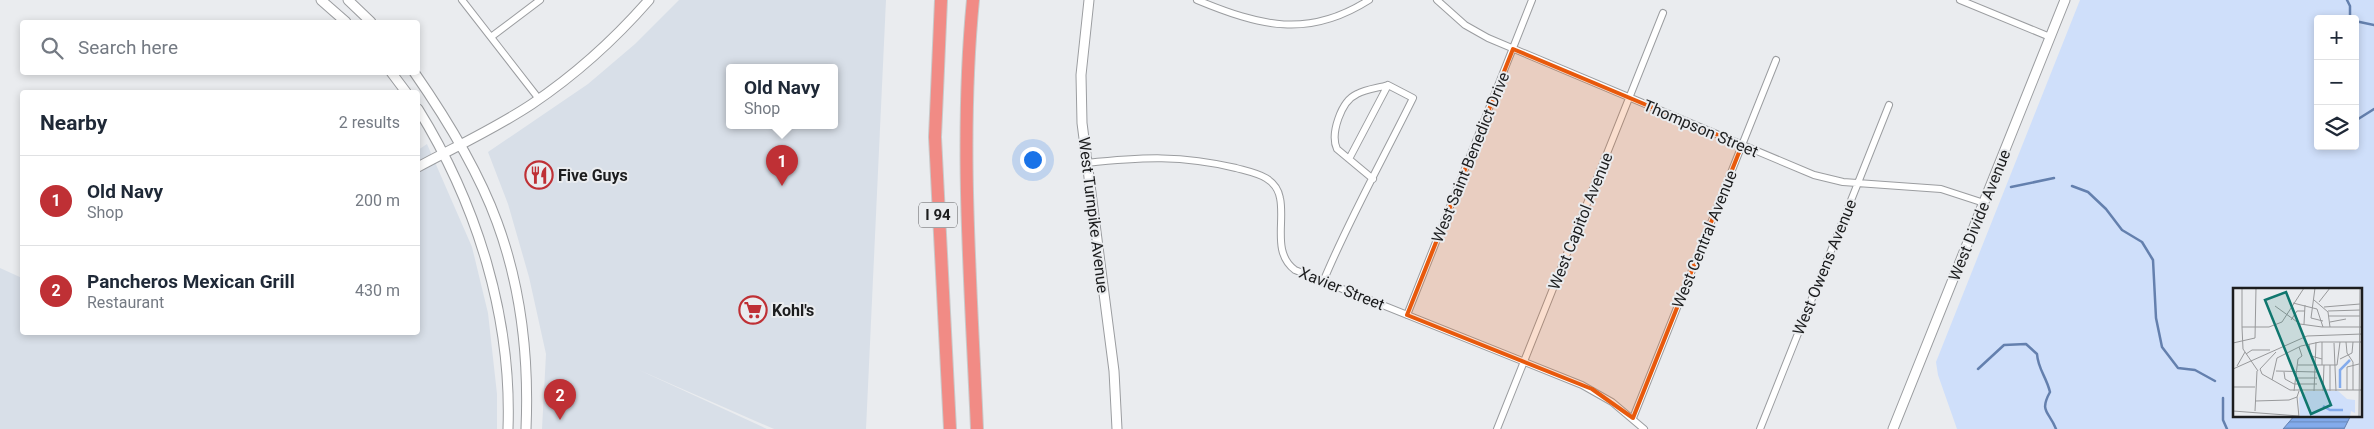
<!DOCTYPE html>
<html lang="en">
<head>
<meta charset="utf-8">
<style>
  body { margin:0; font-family:Roboto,sans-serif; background:#f6f6f7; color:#1f2937 }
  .controls { position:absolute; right:15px; top:15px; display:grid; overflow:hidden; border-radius:5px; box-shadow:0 2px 8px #0003 }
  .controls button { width:45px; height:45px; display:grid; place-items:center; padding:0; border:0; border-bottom:1px solid #e0e1e3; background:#fff; color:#1f2937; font:25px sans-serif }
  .you { position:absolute; left:1032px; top:159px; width:18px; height:18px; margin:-12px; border:4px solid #fff; border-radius:50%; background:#1a73e8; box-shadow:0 0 0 8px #1a73e833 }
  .badge { display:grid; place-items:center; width:32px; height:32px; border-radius:50%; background:#bf3035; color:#fff; font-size:16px; font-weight:700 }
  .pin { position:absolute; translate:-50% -41px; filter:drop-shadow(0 1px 2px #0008) }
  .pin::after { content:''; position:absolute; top:26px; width:18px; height:15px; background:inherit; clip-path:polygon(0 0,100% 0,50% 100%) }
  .popup { position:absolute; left:726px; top:64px; width:112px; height:65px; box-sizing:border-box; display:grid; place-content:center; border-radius:5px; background:#fff; filter:drop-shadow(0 1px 4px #0005); font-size:16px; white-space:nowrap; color:#747a83 }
  .popup b { font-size:19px; color:#1f2937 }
  .popup::after { content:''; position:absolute; left:50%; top:100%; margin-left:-10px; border:10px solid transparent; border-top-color:#fff }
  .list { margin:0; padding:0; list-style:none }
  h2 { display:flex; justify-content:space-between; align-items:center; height:65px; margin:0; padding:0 20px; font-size:21px }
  h2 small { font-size:16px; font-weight:400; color:#747a83 }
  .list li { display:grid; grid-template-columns:32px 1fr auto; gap:15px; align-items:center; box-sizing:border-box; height:90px; padding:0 20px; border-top:1px solid #e0e1e3 }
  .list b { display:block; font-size:19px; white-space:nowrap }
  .list p { margin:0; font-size:16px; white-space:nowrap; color:#747a83 }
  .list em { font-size:16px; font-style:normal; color:#747a83 }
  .icon { flex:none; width:28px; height:28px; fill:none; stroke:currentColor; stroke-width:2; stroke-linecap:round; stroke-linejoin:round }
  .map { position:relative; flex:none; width:2374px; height:429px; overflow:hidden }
  .search { position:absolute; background:#fff; box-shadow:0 2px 8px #0003; left:20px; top:20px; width:400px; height:55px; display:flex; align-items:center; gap:12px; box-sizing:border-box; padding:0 18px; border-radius:5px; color:#747a83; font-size:19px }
  .panel { position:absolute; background:#fff; box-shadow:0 2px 8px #0003; left:20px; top:90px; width:400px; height:245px; border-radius:5px }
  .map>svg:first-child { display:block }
  .built { fill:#d8dfe8; fill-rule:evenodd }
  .grass { fill:#cfdffa; fill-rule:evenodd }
  .water { fill:url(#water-rules); stroke:#6480ae }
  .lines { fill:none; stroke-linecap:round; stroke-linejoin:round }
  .stream { stroke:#6480ae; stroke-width:2.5 }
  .street-casing { stroke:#9b9da0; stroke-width:8 }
  .secondary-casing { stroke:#9b9da0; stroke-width:11 }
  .highway-casing { stroke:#c9c9c9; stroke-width:14 }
  .street { stroke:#fff; stroke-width:6 }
  .secondary { stroke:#fff; stroke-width:9 }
  .highway { stroke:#f18b85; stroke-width:12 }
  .marked { fill:#e8590c; fill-opacity:0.2; stroke:#e8590c; stroke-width:4; stroke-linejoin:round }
  .labels { text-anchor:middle; stroke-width:4; stroke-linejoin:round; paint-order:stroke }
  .shield { fill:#eaecef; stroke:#5a5b5d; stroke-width:1 }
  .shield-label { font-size:15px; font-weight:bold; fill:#1c1d1e }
  .street-label { font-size:16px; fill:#1c1d1e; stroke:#eaecef }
  .poi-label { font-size:16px; font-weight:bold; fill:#1c1d1e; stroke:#eaecef; text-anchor:start }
  .inset-river { fill:none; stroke:#83abec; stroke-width:2.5 }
  .inset-road { fill:none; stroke:#98999b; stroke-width:1 }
  .view { fill:#0f766e; fill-opacity:0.15; stroke:#0f766e; stroke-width:2.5 }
  .inset-edge { fill:none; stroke:#1c1d1e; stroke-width:2.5 }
</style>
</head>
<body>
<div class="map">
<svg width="2374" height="429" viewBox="0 0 2374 429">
  <defs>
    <pattern id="water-rules" width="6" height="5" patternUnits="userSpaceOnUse" patternTransform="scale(1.25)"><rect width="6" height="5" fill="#83abec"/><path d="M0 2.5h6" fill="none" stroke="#6a8bbf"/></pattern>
  </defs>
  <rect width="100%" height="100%" fill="#eaecef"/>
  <path class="built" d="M 679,0 L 886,0 L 866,429 L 774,429 L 639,370 L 767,429 L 542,429 L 546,354 L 529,277 L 508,204 L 488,152 L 588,84 L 635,44 ZM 730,67 L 834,67 L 834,125 L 730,125 Z
    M 427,144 L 472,247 L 488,313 L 497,394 L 497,429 L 0,429 L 0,268 L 22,278 L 22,332 L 418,332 L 418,150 Z"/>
  <path class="grass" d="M 2080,0 L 2374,0 L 2374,429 L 1957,429 L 1938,375 L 1936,362 ZM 2318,19 L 2355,19 L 2355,146 L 2318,146 ZM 2234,289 L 2360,289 L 2360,415 L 2234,415 Z"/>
  <path class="water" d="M 2295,415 L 2351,415 L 2344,429 L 2283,429 Z"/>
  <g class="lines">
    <path class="stream" d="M 2347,0 L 2350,6 L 2350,19
      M 2355,21 L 2374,25
      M 2355,121 L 2374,109
      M 2072,186 L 2088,192 L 2106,209 L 2122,230 L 2142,242 L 2153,260 L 2156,318 L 2162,347 L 2178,368 L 2195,370 L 2215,381
      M 2011,187 L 2054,178
      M 1978,369 L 2004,345 L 2026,344 L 2037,354 C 2038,369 2046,376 2050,392 C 2039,412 2049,411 2056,429
      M 2223,398 L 2223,420 L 2227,429"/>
    <g class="street-casing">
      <path id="street" d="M 462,0 L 539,99
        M 1197,0 C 1260,26 1308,39 1369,0
        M 1437,0 L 1465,25 L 1488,38 L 1814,175 L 1843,182 L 1941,189 L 1984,203
        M 1960,0 L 2050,37
        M 491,37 L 540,0
        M 1349,159 L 1388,85
        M 1087,163 C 1143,157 1181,155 1236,168 C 1254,173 1276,176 1280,198 C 1285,222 1272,253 1295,270 L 1582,385 L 1612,402 L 1644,429
        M 1323,282 C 1349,219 1383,159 1413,98 L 1388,85 C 1378,88 1366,89 1357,94 C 1341,101 1330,134 1337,149 L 1373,179
        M 1407,315 L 1532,0
        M 1633,418 L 1776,60
        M 1497,429 L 1663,13
        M 1760,429 L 1889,105"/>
    </g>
    <g class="secondary-casing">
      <path id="secondary" d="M 321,0 L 346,22
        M 348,0 L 371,22
        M 1089,0 L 1081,75 L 1082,123 L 1114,371 L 1117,429
        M 391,72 L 406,92
        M 414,72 C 446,118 478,170 497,222 C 521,287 529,360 526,429
        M 418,109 C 477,204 512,317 508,429
        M 418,167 C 455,147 496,128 532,104 C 575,75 614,40 649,0
        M 1893,429 L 2065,0"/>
    </g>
    <g class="highway-casing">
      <path id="highway" d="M 941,0 L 935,137 L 950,429
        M 973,0 C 959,142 971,286 977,429"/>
    </g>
    <use href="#street" class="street"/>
    <use href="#secondary" class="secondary"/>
    <use href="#highway" class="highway"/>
  </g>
  <path class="marked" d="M 1513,49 L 1742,145 L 1633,418 L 1592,389 L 1407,315 Z"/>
  <defs>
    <g id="restaurant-ring" transform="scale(1.4375)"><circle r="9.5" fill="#eaecef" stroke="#bf3035" stroke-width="1.5"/><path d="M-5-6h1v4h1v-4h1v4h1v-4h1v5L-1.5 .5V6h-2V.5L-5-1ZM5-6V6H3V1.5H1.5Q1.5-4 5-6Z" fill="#bf3035"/></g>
    <g id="supermarket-ring" transform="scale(1.4375)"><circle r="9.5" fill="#eaecef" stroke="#bf3035" stroke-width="1.5"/><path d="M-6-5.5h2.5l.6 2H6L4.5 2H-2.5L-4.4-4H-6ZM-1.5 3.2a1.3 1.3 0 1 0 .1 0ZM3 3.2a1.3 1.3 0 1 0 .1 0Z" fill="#bf3035"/></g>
  </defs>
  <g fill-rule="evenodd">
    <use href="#restaurant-ring" x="539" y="175"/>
    <use href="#supermarket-ring" x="753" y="310"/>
  </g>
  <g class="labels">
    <rect class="shield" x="919" y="202.5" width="38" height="25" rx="4"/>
    <g class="shield-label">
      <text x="938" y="220">I 94</text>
    </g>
    <g class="street-label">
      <text transform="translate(1701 128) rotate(23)" y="6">Thompson Street</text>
      <text transform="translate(1470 157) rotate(-68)" y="6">West Saint Benedict Drive</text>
      <text transform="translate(1094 215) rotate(83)" y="6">West Turnpike Avenue</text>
      <text transform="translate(1979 215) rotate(-68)" y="6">West Divide Avenue</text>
      <text transform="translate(1580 221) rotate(-68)" y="6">West Capitol Avenue</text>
      <text transform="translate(1704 239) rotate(-68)" y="6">West Central Avenue</text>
      <text transform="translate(1824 267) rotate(-68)" y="6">West Owens Avenue</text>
      <text transform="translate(1342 288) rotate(22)" y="6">Xavier Street</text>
    </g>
    <g class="poi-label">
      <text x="558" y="181">Five Guys</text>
      <text x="772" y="316">Kohl's</text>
    </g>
  </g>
  <g transform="translate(2233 288)">
    <rect width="129" height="129" fill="#eaecef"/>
    <path d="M 73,103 L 105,103 L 114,111 L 122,112 L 122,125 L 118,123 L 117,129 L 67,129 L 66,110 Z" fill="#cfdffa"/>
    <path class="inset-river" d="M 107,100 L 107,82 L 117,72M 90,118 L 97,122 L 110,122"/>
    <path class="inset-road" d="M 82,0 L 78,30 L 90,33M 81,12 L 95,24 L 97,39M 86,14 L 97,0M 60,15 L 84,21 L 90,39M 42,18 L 67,36 L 89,39 L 129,39M 91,19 L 127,16M 95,23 L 127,22M 96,28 L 127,28M 58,32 L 64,23 L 72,23M 97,34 L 113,31M 71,36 L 72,17M 9,39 L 9,0M 9,39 L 36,39 L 49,34 L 71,0M 9,39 L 10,61 L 25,83M 89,54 L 89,77M 113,54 L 114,65 L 120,74 L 120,102M 0,55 L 22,50 L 23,0M 101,55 L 103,103M 76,56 L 78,68 L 89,71M 13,66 L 19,62 L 37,62M 107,71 L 119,65 L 120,54M 65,77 L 104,77 L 107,54M 4,78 L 12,64M 0,81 L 74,48 L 129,46M 43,83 L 84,84M 51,84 L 52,91 L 61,96 L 84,96M 29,86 L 57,102 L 129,102M 29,86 L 27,81 L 43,64M 64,90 L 84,90M 39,92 L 44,70 L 68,58 L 87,54 L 129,54M 0,99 L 22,99M 114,102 L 114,79 L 126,76M 61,103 L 65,71 L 69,68 L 66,59M 81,103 L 83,54M 90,103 L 91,77M 97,103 L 97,77M 64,109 L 66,129M 22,113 L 56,112 L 64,109 L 66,103M 0,123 L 66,128M 22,123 L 24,83M 126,129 L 127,0"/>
    <path class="view" d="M 53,4 L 98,117 L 78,126 L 32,12 Z"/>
    <rect width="129" height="129" class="inset-edge"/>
  </g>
</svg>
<div class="controls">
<button>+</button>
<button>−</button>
<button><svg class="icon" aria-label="layers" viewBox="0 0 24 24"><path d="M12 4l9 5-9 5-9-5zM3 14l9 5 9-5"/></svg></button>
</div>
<div class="you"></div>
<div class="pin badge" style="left:782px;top:186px">1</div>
<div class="popup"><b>Old Navy</b>Shop</div>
<div class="pin badge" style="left:560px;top:420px">2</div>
<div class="search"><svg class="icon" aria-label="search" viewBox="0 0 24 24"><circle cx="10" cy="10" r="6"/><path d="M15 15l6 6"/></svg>Search here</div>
<section class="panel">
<h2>Nearby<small>2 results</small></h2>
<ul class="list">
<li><span class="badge">1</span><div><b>Old Navy</b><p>Shop</p></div><em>200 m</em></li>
<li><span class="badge">2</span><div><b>Pancheros Mexican Grill</b><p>Restaurant</p></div><em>430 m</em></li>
</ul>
</section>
</div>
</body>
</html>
